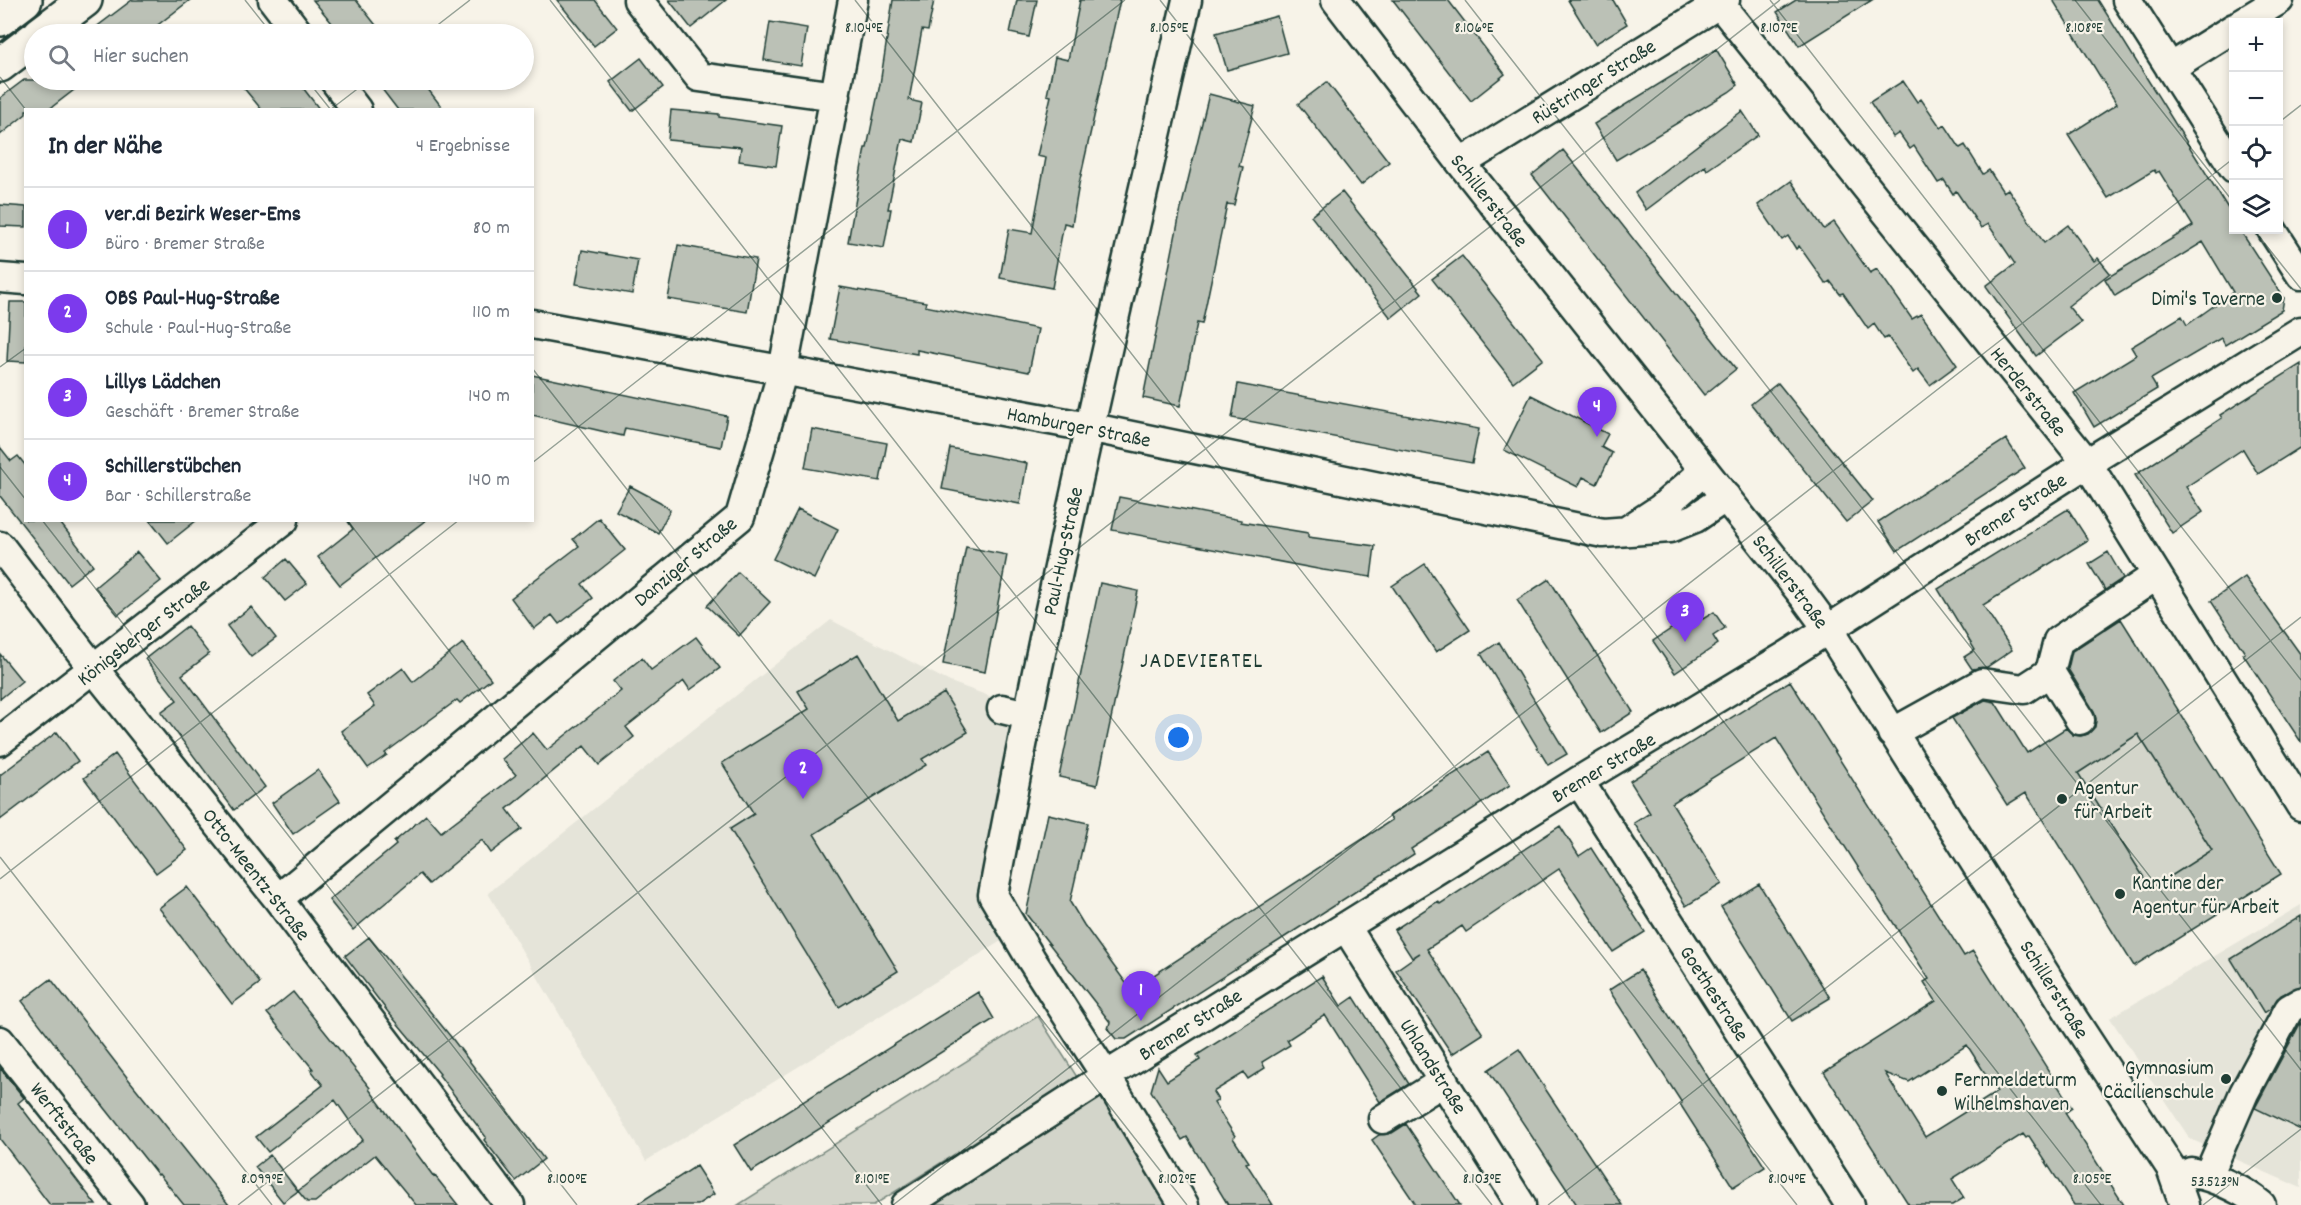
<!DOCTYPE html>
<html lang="de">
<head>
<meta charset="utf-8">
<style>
  body { margin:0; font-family:Dekko,sans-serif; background:#f6f6f7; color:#1f2937 }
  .controls { position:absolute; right:18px; top:18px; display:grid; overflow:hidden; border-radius:0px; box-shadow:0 3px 9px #0003 }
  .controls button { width:54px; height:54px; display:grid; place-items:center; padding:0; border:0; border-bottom:2px solid #e0e1e3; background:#fff; color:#1f2937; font:30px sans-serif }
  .you { position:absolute; left:1179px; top:738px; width:21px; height:21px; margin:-15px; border:4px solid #fff; border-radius:50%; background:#1a73e8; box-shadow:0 0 0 9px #1a73e833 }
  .badge { display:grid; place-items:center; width:39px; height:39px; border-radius:50%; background:#7c3aed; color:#fff; font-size:20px; font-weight:700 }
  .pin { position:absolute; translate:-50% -50px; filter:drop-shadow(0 2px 3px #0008) }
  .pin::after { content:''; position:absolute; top:32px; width:21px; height:18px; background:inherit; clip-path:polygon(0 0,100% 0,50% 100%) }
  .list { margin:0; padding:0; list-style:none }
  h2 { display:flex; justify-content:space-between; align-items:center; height:78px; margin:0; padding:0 24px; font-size:26px }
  h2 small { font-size:20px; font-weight:400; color:#747a83 }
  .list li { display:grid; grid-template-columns:39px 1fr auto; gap:18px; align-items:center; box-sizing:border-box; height:84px; padding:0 24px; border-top:2px solid #e0e1e3 }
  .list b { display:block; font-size:22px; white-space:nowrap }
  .list p { margin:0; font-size:20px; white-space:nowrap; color:#747a83 }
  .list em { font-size:20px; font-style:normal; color:#747a83 }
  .icon { flex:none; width:33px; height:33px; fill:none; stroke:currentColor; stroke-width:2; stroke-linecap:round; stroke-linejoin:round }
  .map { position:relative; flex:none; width:2301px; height:1205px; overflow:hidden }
  .search { position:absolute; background:#fff; box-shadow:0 3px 9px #0003; left:24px; top:24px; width:510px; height:66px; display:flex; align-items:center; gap:15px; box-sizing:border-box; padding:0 21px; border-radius:33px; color:#747a83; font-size:22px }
  .panel { position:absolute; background:#fff; box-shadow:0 3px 9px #0003; left:24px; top:108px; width:510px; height:414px; border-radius:0px }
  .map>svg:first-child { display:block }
  .built { fill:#e5e4d9 }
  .green { fill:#d3d5ca; stroke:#79897f; stroke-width:1.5 }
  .building { fill:#bbc1b6; stroke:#1f3d34; stroke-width:1.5; fill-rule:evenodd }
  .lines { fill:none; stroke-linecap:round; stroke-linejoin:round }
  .minor-casing { stroke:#1f3d34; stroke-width:33 }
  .major-casing { stroke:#1f3d34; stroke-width:38 }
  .minor { stroke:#f7f3e8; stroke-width:28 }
  .major { stroke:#f7f3e8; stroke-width:33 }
  .ticks { fill:none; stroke:#1f3d34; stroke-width:1.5; stroke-opacity:0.45 }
  .poi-dot { fill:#1f3d34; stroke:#f7f3e8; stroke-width:2 }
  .labels { text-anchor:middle; stroke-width:4.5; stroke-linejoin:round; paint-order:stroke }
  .street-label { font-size:21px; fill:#1f3d34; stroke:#f7f3e8 }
  .poi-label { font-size:21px; fill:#1f3d34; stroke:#f7f3e8; text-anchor:start }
  .neighbourhood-label { font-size:22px; letter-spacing:1.5px; fill:#1f3d34; stroke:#f7f3e8 }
  .ticks-label { font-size:15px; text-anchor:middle; fill:#1f3d34; stroke:#f7f3e8; stroke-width:4.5; stroke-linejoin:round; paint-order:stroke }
</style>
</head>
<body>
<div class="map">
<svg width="2301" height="1205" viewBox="0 0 2301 1205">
  <rect width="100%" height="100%" fill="#f7f3e8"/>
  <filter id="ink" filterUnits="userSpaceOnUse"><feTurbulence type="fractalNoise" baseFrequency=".0167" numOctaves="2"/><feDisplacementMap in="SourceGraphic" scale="12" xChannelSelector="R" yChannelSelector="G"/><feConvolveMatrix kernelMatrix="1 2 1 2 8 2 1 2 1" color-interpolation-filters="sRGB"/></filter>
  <g filter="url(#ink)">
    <path class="built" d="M 831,620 L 950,682 L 1017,706 L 983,897 L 1006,938 L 646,1161 L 488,893 Z
      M 2301,905 L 2301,1188 L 2190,1139 L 2110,1018 Z"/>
    <path class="green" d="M 2138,734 L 2212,850 L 2151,889 L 2078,773 Z
      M 1038,1016 L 1077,1077 L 874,1205 L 738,1205 Z
      M 1115,1089 L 1186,1205 L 931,1205 Z"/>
    <path class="building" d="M 132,0 L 190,0 L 146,34 L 87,34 Z
      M 313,0 L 356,0 L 383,34 L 341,34 Z
      M 557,0 L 595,0 L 617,28 L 594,46 Z
      M 669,0 L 726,0 L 691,28 Z
      M 893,0 L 934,0 L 928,31 L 922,30 L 909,100 L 922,103 L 914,142 L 902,139 L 888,209 L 891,209 L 884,248 L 848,242 L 865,148 L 867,148 L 880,84 Z
      M 1017,0 L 1037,0 L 1029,37 L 1010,33 Z
      M 1080,0 L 1120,0 L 1079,184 L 1072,225 L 1064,223 L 1052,288 L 1000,278 L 1009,229 L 1032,233 L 1046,158 L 1037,156 L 1051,96 L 1047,95 L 1055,57 L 1068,60 Z
      M 1393,0 L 1448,0 L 1505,74 L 1471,101 Z
      M 1568,0 L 1613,0 L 1627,24 L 1595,44 Z
      M 1796,0 L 1872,0 L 1799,46 L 1777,12 Z
      M 2053,0 L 2098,0 L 2234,218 L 2234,230 L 2240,230 L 2284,298 L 2282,310 L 2225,345 L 2221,338 L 2151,379 L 2157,389 L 2094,427 L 2074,393 L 2136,355 L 2131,347 L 2182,316 L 2187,325 L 2233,292 L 2203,242 L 2115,296 L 2105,279 L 2193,226 L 2159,171 L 2156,173 L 2154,170 L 2108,198 L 2068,135 L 2117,104 Z
      M 1277,16 L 1287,53 L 1227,70 L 1216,33 Z
      M 770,22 L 807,28 L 801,66 L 764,60 Z
      M 1716,49 L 1738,85 L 1729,92 L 1616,160 L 1594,124 Z
      M 641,58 L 663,87 L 632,111 L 610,82 Z
      M 24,80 L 87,80 L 48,110 L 26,110 L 26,114 L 0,135 L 0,98 Z
      M 237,80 L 297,80 L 320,110 L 262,110 Z
      M 375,80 L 421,80 L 444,110 L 398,110 Z
      M 1903,81 L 1917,102 L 1921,99 L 1941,128 L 1945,125 L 1960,148 L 1965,145 L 1983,174 L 1989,170 L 2003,192 L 2008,189 L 2044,243 L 2068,225 L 2094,261 L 2098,258 L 2110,273 L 2068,306 L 2081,322 L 2036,356 L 1986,286 L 2015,264 L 1988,224 L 1981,228 L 1956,191 L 1953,194 L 1944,180 L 1938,183 L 1914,146 L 1910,149 L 1899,133 L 1893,137 L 1870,102 Z
      M 1327,82 L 1389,162 L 1361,185 L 1298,104 Z
      M 1209,94 L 1255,106 L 1239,166 L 1243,167 L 1234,205 L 1227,204 L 1202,324 L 1197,323 L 1180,406 L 1143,398 L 1180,213 Z
      M 671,110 L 719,114 L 719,117 L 782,126 L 776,166 L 739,161 L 741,147 L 668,140 Z
      M 1742,111 L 1758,135 L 1707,170 L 1705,166 L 1646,210 L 1635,193 Z
      M 1563,150 L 1736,369 L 1704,395 L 1532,175 Z
      M 1791,181 L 1824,229 L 1834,222 L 1870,273 L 1877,269 L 1912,319 L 1921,314 L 1957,365 L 1930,385 L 1918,369 L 1913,373 L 1888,337 L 1884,339 L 1874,324 L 1868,329 L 1843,293 L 1840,294 L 1830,281 L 1826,284 L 1799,246 L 1796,249 L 1788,236 L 1782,240 L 1758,205 Z
      M 1342,192 L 1422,293 L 1391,318 L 1311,216 Z
      M 0,205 L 26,207 L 26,227 L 0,226 Z
      M 678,245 L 756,259 L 747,312 L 668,299 Z
      M 582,250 L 638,260 L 632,294 L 576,284 Z
      M 1462,256 L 1543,359 L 1513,382 L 1432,279 Z
      M 840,287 L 926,302 L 925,306 L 1038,329 L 1029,372 L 917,350 L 917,354 L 830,339 Z
      M 10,302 L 26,302 L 26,362 L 7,361 Z
      M 2301,364 L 2301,447 L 2258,474 L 2243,449 L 2186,487 L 2203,512 L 2172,533 L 2135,475 L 2222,418 L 2220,415 Z
      M 532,375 L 727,416 L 721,447 L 625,428 L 623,436 L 532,415 Z
      M 1778,383 L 1873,501 L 1846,522 L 1751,404 Z
      M 1238,384 L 1479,429 L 1472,463 L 1232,418 Z
      M 1531,395 L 1608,434 L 1601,447 L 1612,453 L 1597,484 L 1583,477 L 1578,487 L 1504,450 Z
      M 812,429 L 887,443 L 880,481 L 805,468 Z
      M 2006,439 L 2025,468 L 1897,551 L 1878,522 Z
      M 0,447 L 11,461 L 18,456 L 26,466 L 26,520 L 58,520 L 93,565 L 69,584 L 0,496 Z
      M 950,448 L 1027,463 L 1020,504 L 942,489 Z
      M 630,486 L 660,502 L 670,510 L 658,533 L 616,511 Z
      M 1119,497 L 1241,520 L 1241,522 L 1308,533 L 1308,537 L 1375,546 L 1371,577 L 1323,570 L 1112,530 Z
      M 798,509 L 838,529 L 814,579 L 773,559 Z
      M 2068,509 L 2088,540 L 1983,605 L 2012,650 L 1987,667 L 1972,669 L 1964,657 L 1975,650 L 1938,589 Z
      M 599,518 L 625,550 L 582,584 L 593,598 L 559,624 L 552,615 L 534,629 L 511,598 L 579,546 L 573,539 Z
      M 150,520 L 197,520 L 168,543 Z
      M 347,520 L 426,520 L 340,585 L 318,557 L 353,529 Z
      M 966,547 L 1007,555 L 985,672 L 943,664 Z
      M 137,552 L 161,581 L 118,615 L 95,587 Z
      M 2108,552 L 2123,578 L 2105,590 L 2089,564 Z
      M 286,559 L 307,584 L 285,601 L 265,577 Z
      M 1425,564 L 1470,630 L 1436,652 L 1392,586 Z
      M 738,572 L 770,602 L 739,636 L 707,606 Z
      M 2245,577 L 2301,655 L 2301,742 L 2243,654 L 2245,653 L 2211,601 Z
      M 1549,579 L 1633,712 L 1601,733 L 1517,600 Z
      M 1100,583 L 1138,591 L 1097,785 L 1059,777 Z
      M 251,607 L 276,638 L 251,657 L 227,626 Z
      M 1698,611 L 1703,619 L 1714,612 L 1725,628 L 1713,636 L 1718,644 L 1675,673 L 1653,641 Z
      M 2121,619 L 2281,874 L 2134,966 L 2026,793 L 2007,805 L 1952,718 L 1985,700 L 1995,702 L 2027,753 L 2066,728 L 2073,735 L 2080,736 L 2088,734 L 2095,727 L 2096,719 L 2094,711 L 2068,669 L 2072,651 ZM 2138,734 L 2212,850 L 2151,889 L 2078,773 Z
      M 187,626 L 209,654 L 182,675 L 265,787 L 234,810 L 161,712 L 177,700 L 145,659 Z
      M 696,637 L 720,668 L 690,690 L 684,681 L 626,727 L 634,737 L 599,765 L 584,746 L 507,809 L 522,829 L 491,853 L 482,840 L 429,884 L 420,874 L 353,930 L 329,900 L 396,845 L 394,842 L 426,815 L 441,832 L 516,775 L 502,759 L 533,733 L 547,750 L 621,691 L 613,681 L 642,658 L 651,670 Z
      M 1499,642 L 1567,754 L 1548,765 L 1481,654 Z
      M 463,643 L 491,679 L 460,703 L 457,700 L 385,753 L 387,755 L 368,768 L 341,731 L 375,706 L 367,695 L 403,668 L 413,682 Z
      M 0,654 L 22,681 L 0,699 Z
      M 858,654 L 898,721 L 944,693 L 968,732 L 922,759 L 926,765 L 814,834 L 898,971 L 839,1007 L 730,829 L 754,814 L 722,763 L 809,709 L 798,691 Z
      M 1790,681 L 1964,956 L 1973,951 L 2072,1108 L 2065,1113 L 2124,1205 L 2074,1205 L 2029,1136 L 2026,1138 L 2023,1134 L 1952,1179 L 1964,1198 L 1952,1205 L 1909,1205 L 1824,1072 L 1936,1001 L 1924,982 L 1929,979 L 1776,738 L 1672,803 L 1722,884 L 1686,906 L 1634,823 L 1650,813 L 1630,781 ZM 1967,1045 L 1997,1092 L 1925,1137 L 1885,1073 L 1909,1082 Z
      M 57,732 L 78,761 L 0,820 L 0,775 Z
      M 1488,752 L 1510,785 L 1411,849 L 1414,854 L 1126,1039 L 1116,1039 L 1108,1029 L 1110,1022 L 1026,914 L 1048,814 L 1088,823 L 1070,902 L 1084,925 L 1131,990 L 1392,820 L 1389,816 Z
      M 115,754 L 187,850 L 156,873 L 84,778 Z
      M 318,770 L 340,801 L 293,834 L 272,803 Z
      M 1560,826 L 1579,856 L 1591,848 L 1645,932 L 1613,952 L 1559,869 L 1466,932 L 1462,926 L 1427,949 L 1483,1034 L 1452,1054 L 1396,970 L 1420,953 L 1412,958 L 1394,930 L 1438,901 L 1440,904 Z
      M 1759,884 L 1830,998 L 1792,1021 L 1721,907 Z
      M 187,887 L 260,983 L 232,1004 L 159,908 Z
      M 2301,916 L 2301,986 L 2281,995 L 2270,1009 L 2264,1013 L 2231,959 Z
      M 369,937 L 451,1037 L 544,1159 L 516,1181 L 484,1140 L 486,1137 L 439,1075 L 440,1074 L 388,1012 L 345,956 Z
      M 1640,970 L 1765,1167 L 1733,1187 L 1680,1104 L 1682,1103 L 1609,990 Z
      M 1322,976 L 1341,1006 L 1354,997 L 1409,1084 L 1380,1102 L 1325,1015 L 1287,1040 L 1290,1045 L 1262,1062 L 1265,1068 L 1248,1079 L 1244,1073 L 1213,1092 L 1218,1100 L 1214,1103 L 1235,1136 L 1233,1138 L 1249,1162 L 1246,1163 L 1273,1205 L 1228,1205 L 1187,1137 L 1182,1140 L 1151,1091 L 1158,1067 L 1167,1081 L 1200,1060 L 1197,1055 Z
      M 51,979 L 126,1076 L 229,1205 L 184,1205 L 159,1174 L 158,1175 L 82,1079 L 22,1001 Z
      M 293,992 L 370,1088 L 369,1089 L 434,1177 L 435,1176 L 458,1205 L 416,1205 L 375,1155 L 315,1202 L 307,1202 L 298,1191 L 363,1140 L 335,1100 L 268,1152 L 256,1137 L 323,1085 L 311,1070 L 313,1069 L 267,1013 Z
      M 978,992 L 994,1019 L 751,1172 L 734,1145 Z
      M 2301,1022 L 2301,1130 L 2255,1108 Z
      M 1519,1049 L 1575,1134 L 1622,1205 L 1577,1205 L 1562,1182 L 1488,1070 Z
      M 0,1068 L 24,1098 L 18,1103 L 96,1205 L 50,1205 L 0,1139 Z
      M 1406,1124 L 1460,1205 L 1416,1205 L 1372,1140 L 1379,1135 L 1392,1133 Z
      M 270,1155 L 298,1191 L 283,1202 L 255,1167 Z
      M 696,1166 L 714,1194 L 697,1205 L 636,1205 Z"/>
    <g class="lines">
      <g class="minor-casing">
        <path id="minor" d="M 273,0 L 299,34
          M 638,0 L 699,77 L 836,96
          M 1336,0 L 1461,163 L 1803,595 L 1828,629 L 2074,1020 L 2171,1168 L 2184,1205
          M 2127,0 L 2234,168
          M 1719,3 L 2087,463 L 2301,806
          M 2243,22 L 2279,0
          M 2170,68 L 2234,28
          M 334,80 L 357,110
          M 1461,163 L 1725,0
          M 2272,230 L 2301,275
          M 0,278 L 26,280
          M 532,324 L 1088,427 L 1603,533 L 1670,528 L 1695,518 L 1726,497
          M 1628,530 L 1660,509 L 1704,471
          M 0,546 L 94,669 L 278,899 L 510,1205
          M 2050,672 L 2080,720
          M 1002,709 L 1027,715
          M 1892,733 L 1982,683 L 2024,689 L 2050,672 L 2058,641 L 2157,575
          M 0,741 L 284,520
          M 1579,781 L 1850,1205
          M 278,899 L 740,517 L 783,370 L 853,0
          M 1346,927 L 1521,1205
          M 0,1041 L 130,1205
          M 1383,1119 L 1444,1081
          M 2191,1172 C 2215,1178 2242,1189 2261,1205
          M 2208,1176 L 2244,1093 L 2289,1009 L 2301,1002
          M 906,1205 L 1106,1076 L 1579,781 L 1788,655 L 2087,463 L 2301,331
          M 1184,1205 L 1106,1076 L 1031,959 L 993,895 C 1049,594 1119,297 1187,0"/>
      </g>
      <g class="major-casing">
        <path id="major" d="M 0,19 L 25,0
          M 40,34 L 85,0
          M 0,65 L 34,39"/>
      </g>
      <use href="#minor" class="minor"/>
      <use href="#major" class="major"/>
    </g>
  </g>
  <path class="ticks" d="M 245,0 L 272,34M 550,0 L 1492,1205M 855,0 L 1797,1205M 1160,0 L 2101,1205M 1465,0 L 2301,1070M 1770,0 L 2301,680M 2075,0 L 2234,203M 426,34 L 470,0M 0,77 L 26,110M 307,80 L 331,110M 330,110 L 369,80M 2278,123 L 2301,105M 2254,230 L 2301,289M 0,367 L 26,348M 532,368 L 1187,1205M 532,463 L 1125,0M 0,467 L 26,500M 42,520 L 577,1205M 347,520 L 882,1205M 0,857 L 272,1205M 0,879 L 459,520M 238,1205 L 1780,0M 893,1205 L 2234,158M 1548,1205 L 2301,617M 2203,1205 L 2301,1129"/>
  <g class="poi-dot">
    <circle cx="2277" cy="298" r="6"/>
    <circle cx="2062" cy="799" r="6"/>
    <circle cx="2120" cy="894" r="6"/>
    <circle cx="2226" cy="1079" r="6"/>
    <circle cx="1942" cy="1091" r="6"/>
  </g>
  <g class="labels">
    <g class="street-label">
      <text transform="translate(1593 81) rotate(-32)" y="7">Rüstringer Straße</text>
      <text transform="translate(1490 200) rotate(52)" y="7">Schillerstraße</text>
      <text transform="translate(2029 391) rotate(51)" y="7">Herderstraße</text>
      <text transform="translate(1079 426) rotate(11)" y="7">Hamburger Straße</text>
      <text transform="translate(2015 509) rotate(-33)" y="7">Bremer Straße</text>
      <text transform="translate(1062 551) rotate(-78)" y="7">Paul-Hug-Straße</text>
      <text transform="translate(685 561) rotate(-40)" y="7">Danziger Straße</text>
      <text transform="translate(1791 581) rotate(53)" y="7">Schillerstraße</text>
      <text transform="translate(143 631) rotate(-38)" y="7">Königsberger Straße</text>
      <text transform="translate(1603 767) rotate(-31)" y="7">Bremer Straße</text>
      <text transform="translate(257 874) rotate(52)" y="7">Otto-Meentz-Straße</text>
      <text transform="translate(2055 989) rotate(58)" y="7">Schillerstraße</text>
      <text transform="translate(1715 993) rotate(57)" y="7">Goethestraße</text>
      <text transform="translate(1190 1024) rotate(-32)" y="7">Bremer Straße</text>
      <text transform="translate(1434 1066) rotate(58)" y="7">Uhlandstraße</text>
      <text transform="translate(65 1123) rotate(52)" y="7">Werftstraße</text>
    </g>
    <g class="poi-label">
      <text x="2265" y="305" text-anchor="end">Dimi's Taverne</text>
      <text x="2074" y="794">Agentur<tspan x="2074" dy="24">für Arbeit</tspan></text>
      <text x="2132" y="889">Kantine der<tspan x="2132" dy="24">Agentur für Arbeit</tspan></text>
      <text x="2214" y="1074" text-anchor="end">Gymnasium<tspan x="2214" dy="24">Cäcilienschule</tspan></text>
      <text x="1954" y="1086">Fernmeldeturm<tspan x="1954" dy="24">Wilhelmshaven</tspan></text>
    </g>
    <g class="neighbourhood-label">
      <text x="1202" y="667">JADEVIERTEL</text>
    </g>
  </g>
  <g class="ticks-label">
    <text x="864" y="32">8.104°E</text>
    <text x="1169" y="32">8.105°E</text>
    <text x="1474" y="32">8.106°E</text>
    <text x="1779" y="32">8.107°E</text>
    <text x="2084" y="32">8.108°E</text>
    <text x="262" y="1183">8.099°E</text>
    <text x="567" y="1183">8.100°E</text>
    <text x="872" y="1183">8.101°E</text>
    <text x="1177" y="1183">8.102°E</text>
    <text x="1482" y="1183">8.103°E</text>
    <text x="1787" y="1183">8.104°E</text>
    <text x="2092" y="1183">8.105°E</text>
    <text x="2215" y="1186">53.523°N</text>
  </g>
</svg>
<div class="controls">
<button>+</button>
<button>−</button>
<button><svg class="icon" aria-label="locate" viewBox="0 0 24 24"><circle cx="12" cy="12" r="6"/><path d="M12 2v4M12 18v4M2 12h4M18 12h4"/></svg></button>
<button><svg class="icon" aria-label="layers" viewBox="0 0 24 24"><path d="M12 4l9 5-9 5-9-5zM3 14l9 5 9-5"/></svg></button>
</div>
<div class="you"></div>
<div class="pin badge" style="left:1141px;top:1021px">1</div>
<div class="pin badge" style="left:803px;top:799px">2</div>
<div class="pin badge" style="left:1685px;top:642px">3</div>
<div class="pin badge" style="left:1597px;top:437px">4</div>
<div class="search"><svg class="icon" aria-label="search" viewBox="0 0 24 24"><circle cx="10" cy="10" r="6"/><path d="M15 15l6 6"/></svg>Hier suchen</div>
<section class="panel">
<h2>In der Nähe<small>4 Ergebnisse</small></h2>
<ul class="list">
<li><span class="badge">1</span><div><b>ver.di Bezirk Weser-Ems</b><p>Büro · Bremer Straße</p></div><em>80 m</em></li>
<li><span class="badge">2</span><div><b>OBS Paul-Hug-Straße</b><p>Schule · Paul-Hug-Straße</p></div><em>110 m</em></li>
<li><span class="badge">3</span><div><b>Lillys Lädchen</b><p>Geschäft · Bremer Straße</p></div><em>140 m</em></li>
<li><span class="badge">4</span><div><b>Schillerstübchen</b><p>Bar · Schillerstraße</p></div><em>140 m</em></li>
</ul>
</section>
</div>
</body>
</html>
